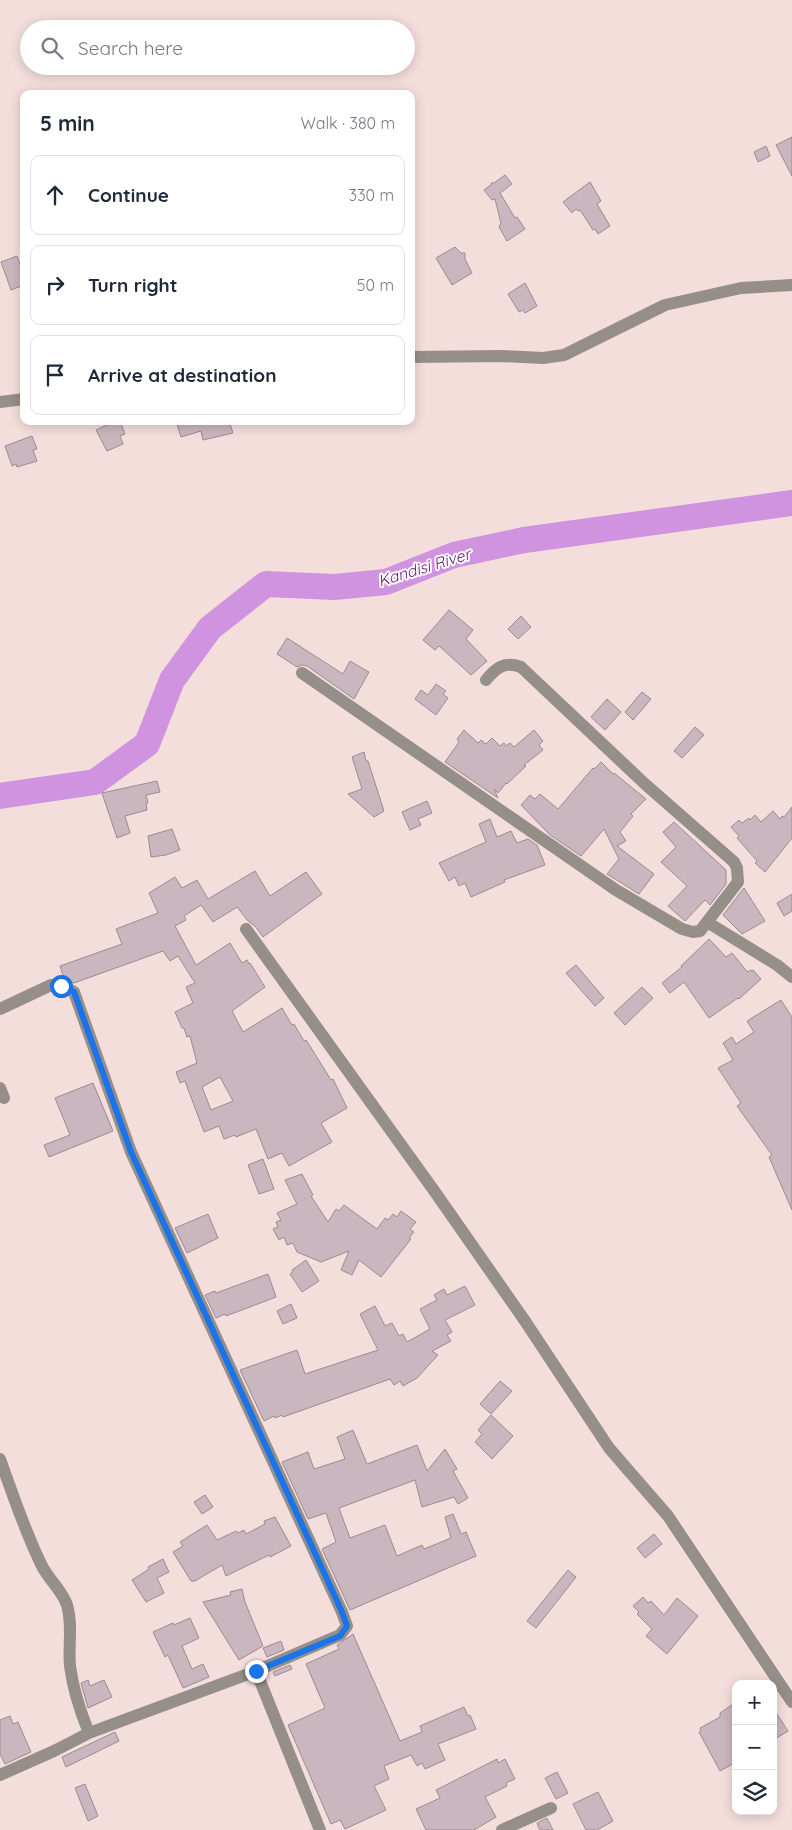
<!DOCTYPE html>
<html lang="en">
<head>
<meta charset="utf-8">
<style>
  body { margin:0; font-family:Quicksand,sans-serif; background:#f2f2f3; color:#1f2937 }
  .controls { position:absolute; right:15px; bottom:15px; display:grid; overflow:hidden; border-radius:10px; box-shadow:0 2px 12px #0003 }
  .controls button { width:45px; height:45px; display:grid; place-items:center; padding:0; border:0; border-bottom:1px solid #e0e1e3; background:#fff; color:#1f2937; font:25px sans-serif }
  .stop { position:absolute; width:15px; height:15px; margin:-11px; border:4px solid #1a73e8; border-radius:50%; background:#fff }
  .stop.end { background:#1a73e8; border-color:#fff; box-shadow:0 1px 5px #0008 }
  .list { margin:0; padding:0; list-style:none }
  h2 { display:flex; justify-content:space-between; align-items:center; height:65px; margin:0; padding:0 20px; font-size:21px }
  h2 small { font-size:16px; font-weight:400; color:#747a83 }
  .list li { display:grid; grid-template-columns:32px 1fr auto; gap:15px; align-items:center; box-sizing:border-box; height:80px; margin:0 10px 10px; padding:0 10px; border:1px solid #e0e1e3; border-radius:10px }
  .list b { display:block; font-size:19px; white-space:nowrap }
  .list em { font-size:16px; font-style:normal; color:#747a83 }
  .icon { flex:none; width:28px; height:28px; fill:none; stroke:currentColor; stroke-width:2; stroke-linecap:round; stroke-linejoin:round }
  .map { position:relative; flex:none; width:792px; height:1830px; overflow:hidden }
  .search { position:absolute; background:#fff; box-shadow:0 2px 12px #0003; left:20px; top:20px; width:395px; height:55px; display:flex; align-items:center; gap:12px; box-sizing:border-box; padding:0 18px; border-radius:28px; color:#747a83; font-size:19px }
  .panel { position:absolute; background:#fff; box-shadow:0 2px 12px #0003; left:20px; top:90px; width:395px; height:335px; border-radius:10px }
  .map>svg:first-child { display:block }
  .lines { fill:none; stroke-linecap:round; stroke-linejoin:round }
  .river { stroke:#d093df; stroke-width:26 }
  .building { fill:#cab6be; stroke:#9d8a91; fill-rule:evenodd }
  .minor { stroke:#958e89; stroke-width:12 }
  .route { stroke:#1a73e8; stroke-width:6 }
  .labels { text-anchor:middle; stroke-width:4; stroke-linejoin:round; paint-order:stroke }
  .water-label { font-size:16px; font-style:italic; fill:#621772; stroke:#fff }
</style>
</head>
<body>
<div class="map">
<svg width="792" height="1830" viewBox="0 0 792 1830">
  <rect width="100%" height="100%" fill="#f4dedb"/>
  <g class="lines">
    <path class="river" d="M 0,796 L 95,782 L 147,744 L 172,680 L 210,628 L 266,584 L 334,587 L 386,582 L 454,555 L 524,540 L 792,503"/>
  </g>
  <path class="building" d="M 792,137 L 792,176 L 776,145 Z
    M 766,146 L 770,156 L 758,162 L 754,152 Z
    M 505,175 L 512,184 L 500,193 L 515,218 L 517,217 L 525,229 L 507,241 L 499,227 L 501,223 L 495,199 L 492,200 L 484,190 L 492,184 L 491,183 L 494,183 Z
    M 590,182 L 601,201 L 597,204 L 610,226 L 598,234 L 595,229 L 593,230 L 580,210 L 578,211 L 576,209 L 572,213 L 563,202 Z
    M 455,247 L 461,253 L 465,253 L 465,259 L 472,273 L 452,285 L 436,258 Z
    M 17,256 L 24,274 L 24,285 L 11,290 L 1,262 Z
    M 525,283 L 537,306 L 525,313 L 523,310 L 519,312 L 508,294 Z
    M 116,421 L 120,421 L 125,434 L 120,436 L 123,444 L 107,451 L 96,430 Z
    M 176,421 L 229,421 L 233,433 L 203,440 L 201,431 L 181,437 Z
    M 32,436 L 37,449 L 33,450 L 37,461 L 17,467 L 16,464 L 12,466 L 5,446 Z
    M 449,610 L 473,630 L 466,639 L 487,661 L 471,675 L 439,646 L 435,650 L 423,640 Z
    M 521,616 L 531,627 L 518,639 L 508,629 Z
    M 287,638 L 343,674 L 350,661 L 369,672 L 354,699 L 307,666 L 302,665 L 297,667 L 277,654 Z
    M 436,684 L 446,691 L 443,694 L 448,698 L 436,715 L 415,699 L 421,690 L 428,695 Z
    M 642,692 L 651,699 L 633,720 L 625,712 Z
    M 607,699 L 621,712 L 605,730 L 591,717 Z
    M 695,727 L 704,735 L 682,758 L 674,751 Z
    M 464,730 L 478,743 L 481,740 L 486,744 L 492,738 L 500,746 L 504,743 L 506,746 L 510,743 L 514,747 L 534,730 L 543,741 L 539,745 L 543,750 L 524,765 L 526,766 L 507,784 L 506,783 L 498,793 L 494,789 L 498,798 L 445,762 L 459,742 L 457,739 Z
    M 364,752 L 366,761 L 368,761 L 384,811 L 374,817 L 348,794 L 362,789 L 352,757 Z
    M 601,762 L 613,774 L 614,773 L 646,799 L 631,814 L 633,816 L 620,832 L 626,841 L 617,846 L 654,874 L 639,894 L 607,874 L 619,859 L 604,829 L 581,856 L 550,835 L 521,805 L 530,795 L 535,799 L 540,794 L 558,809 L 593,768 L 594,769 Z
    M 157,781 L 160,792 L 146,795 L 148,803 L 146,803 L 147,810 L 125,816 L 130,833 L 117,838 L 102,793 Z
    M 427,801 L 432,813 L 418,819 L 421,825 L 410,830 L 402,812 Z
    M 792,807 L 792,838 L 765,872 L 755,863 L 757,861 L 737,838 L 739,836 L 731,827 L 739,820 L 742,823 L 749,818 L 750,820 L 755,815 L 761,822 L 773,811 L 780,819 L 782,816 L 784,817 Z
    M 490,819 L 497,837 L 511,831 L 517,843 L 528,839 L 537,845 L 545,865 L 504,880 L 505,882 L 471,897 L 465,883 L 459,886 L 455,877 L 449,881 L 439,863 L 486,842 L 479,824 Z
    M 674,822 L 726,870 L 726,884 L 710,905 L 705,900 L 685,921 L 668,906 L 687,886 L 661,862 L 676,847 L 663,832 Z
    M 172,829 L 180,850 L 166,855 L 151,857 L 148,836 Z
    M 255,871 L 270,896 L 306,872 L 322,894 L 263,937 L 255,926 L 248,921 L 237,907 L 213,922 L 201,905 L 184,916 L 186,920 L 175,926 L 196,965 L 230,943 L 242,963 L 247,960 L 249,964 L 250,963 L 265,987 L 232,1011 L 243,1032 L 282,1008 L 292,1025 L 294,1024 L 304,1041 L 306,1040 L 310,1046 L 331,1080 L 333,1079 L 347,1108 L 321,1123 L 332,1142 L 289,1166 L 282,1153 L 268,1159 L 256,1129 L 236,1137 L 235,1135 L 224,1139 L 219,1126 L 204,1132 L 185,1081 L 180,1083 L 176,1072 L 197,1063 L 190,1036 L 187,1037 L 184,1028 L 182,1028 L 175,1012 L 193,1003 L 186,987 L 195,983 L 178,956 L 170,961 L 163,951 L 74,983 L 64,978 L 60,966 L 122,944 L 116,929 L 158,913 L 149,893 L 175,877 L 182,888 L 197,880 L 208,899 ZM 220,1077 L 233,1101 L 211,1110 L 202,1087 Z
    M 744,888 L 765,921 L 742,934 L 723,915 Z
    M 792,894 L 792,911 L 784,916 L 777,903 Z
    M 709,939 L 726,957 L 732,953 L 745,969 L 748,972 L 751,970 L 752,971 L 753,970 L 761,979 L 739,999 L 738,998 L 709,1018 L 684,982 L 670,993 L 662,983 L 682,967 L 681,966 Z
    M 576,965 L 604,998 L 595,1006 L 566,973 Z
    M 642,987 L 653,998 L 625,1025 L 614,1013 Z
    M 781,1000 L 792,1017 L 792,1210 L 769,1157 L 772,1155 L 737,1106 L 741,1103 L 718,1068 L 733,1060 L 723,1043 L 732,1037 L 736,1044 L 754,1032 L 747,1021 Z
    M 93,1083 L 113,1131 L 49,1157 L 44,1145 L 70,1135 L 55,1098 Z
    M 263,1159 L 274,1189 L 259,1194 L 248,1165 Z
    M 302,1174 L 313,1195 L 311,1196 L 328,1222 L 336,1209 L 339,1211 L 344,1205 L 377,1229 L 385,1218 L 388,1220 L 393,1214 L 397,1217 L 401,1211 L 416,1222 L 410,1229 L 414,1232 L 409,1238 L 411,1239 L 381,1277 L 359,1260 L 352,1275 L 341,1270 L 349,1251 L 321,1262 L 297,1252 L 293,1243 L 287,1245 L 284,1237 L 279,1240 L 273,1229 L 278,1227 L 276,1222 L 281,1220 L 277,1213 L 297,1204 L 285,1180 Z
    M 208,1214 L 218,1238 L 187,1253 L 175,1228 Z
    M 306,1260 L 319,1281 L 302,1292 L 290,1274 L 293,1272 L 292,1270 Z
    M 268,1274 L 276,1297 L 226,1316 L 225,1314 L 216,1318 L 205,1295 L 215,1291 L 216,1293 Z
    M 465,1286 L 475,1305 L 445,1320 L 452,1332 L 447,1335 L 451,1341 L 432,1351 L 438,1355 L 417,1378 L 403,1386 L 400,1381 L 394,1385 L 390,1379 L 283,1417 L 282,1415 L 275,1418 L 274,1416 L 264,1421 L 240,1370 L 297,1350 L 305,1374 L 378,1350 L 360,1314 L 375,1306 L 385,1326 L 392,1323 L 399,1336 L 403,1334 L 407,1342 L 430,1329 L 420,1309 L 437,1300 L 434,1295 L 444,1289 L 447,1295 Z
    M 291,1304 L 297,1318 L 283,1324 L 277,1311 Z
    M 500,1381 L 512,1391 L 491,1414 L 480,1404 Z
    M 491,1415 L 513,1436 L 492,1459 L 475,1442 L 482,1434 L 478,1430 Z
    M 353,1430 L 367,1464 L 417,1445 L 427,1471 L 445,1449 L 457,1469 L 453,1471 L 468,1498 L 458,1504 L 454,1497 L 422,1507 L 415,1480 L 339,1508 L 350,1538 L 385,1525 L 397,1556 L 422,1545 L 424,1549 L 451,1538 L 445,1517 L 453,1514 L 461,1534 L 466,1532 L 476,1556 L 350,1610 L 322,1549 L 336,1542 L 326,1513 L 308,1519 L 282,1462 L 308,1452 L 314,1469 L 345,1459 L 337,1437 Z
    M 205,1495 L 213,1507 L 202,1514 L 194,1502 Z
    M 275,1517 L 291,1546 L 270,1557 L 269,1555 L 226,1576 L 222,1565 L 195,1581 L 191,1581 L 173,1552 L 183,1546 L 180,1542 L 207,1525 L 217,1540 L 236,1531 L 238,1533 L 244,1530 L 246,1534 L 265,1524 L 264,1521 Z
    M 654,1534 L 662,1544 L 645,1558 L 637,1548 Z
    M 163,1559 L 169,1572 L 157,1578 L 164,1593 L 146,1602 L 132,1580 L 149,1569 L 148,1567 Z
    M 568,1570 L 576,1577 L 536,1628 L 527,1621 Z
    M 242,1589 L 245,1602 L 263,1646 L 239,1660 L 203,1602 L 231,1595 L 230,1592 Z
    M 643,1597 L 648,1603 L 651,1601 L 664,1615 L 677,1598 L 698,1616 L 667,1654 L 646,1636 L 652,1629 L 637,1614 L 639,1612 L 633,1606 Z
    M 190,1618 L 199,1638 L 182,1646 L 192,1669 L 203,1664 L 209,1677 L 183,1688 L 168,1655 L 165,1657 L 153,1632 L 173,1623 L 174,1625 Z
    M 353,1634 L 400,1741 L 422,1732 L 420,1726 L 464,1707 L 468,1716 L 470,1715 L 476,1729 L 438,1744 L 445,1760 L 425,1769 L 422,1763 L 417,1766 L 411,1755 L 384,1766 L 389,1779 L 374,1786 L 386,1810 L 345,1829 L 340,1820 L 331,1824 L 288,1725 L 325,1708 L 306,1664 L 339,1649 L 337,1645 Z
    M 281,1641 L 284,1650 L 267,1657 L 263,1648 Z
    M 290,1665 L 292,1669 L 275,1676 L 273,1672 Z
    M 88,1680 L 90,1686 L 104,1680 L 112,1697 L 88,1708 L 81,1683 Z
    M 736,1702 L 736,1762 L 720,1771 L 699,1732 L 701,1731 L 700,1728 L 720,1717 L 720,1713 Z
    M 773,1708 L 788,1731 L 773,1740 Z
    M 10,1716 L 13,1724 L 18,1722 L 31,1752 L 5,1764 L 0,1754 L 0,1720 Z
    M 115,1732 L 119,1741 L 66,1767 L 62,1757 Z
    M 497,1759 L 498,1763 L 505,1759 L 515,1779 L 506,1783 L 507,1786 L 485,1797 L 496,1817 L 474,1830 L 426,1830 L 416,1809 L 440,1798 L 436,1790 Z
    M 557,1772 L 568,1793 L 556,1799 L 545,1778 Z
    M 85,1784 L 98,1816 L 88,1821 L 75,1788 Z
    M 598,1792 L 613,1821 L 597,1830 L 586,1830 L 573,1804 Z
    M 547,1818 L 553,1830 L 540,1830 L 537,1823 Z"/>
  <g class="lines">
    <path class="minor" d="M 411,357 L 502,356 L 543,358 L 564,355 L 665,305 L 741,288 L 792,285
      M 0,402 L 24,399
      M 302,673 L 616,890 L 682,929 L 693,932 L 700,931 L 738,882 L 737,868 L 734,862 L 645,784 L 521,667 C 504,661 496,668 486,680
      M 707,922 L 777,965 L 792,977
      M 246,929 L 435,1192 L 525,1321 L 609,1448 L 668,1516 L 792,1702
      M 0,1009 L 51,985 L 61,985 L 74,992 L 131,1152 L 342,1612 L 347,1626 L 340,1635 L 256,1671 L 89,1733 C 80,1711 73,1689 70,1666 C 68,1646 73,1625 67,1605 C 62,1590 49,1580 42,1566 C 25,1532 13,1495 0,1459
      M 0,1088 L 4,1098
      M 256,1671 L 320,1830
      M 0,1775 L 54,1751 L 89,1733
      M 502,1830 L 551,1808"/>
  </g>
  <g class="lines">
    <path class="route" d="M 61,986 L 74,992 L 131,1152 L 342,1612 L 347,1626 L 340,1636 L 256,1671"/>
  </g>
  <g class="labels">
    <g class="water-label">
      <text transform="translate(424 567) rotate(-17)" y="6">Kandisi River</text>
    </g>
  </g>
</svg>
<div class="controls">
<button>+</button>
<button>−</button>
<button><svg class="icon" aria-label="layers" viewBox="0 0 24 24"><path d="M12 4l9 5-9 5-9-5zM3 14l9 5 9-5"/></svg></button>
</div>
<div class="stop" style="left:61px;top:986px"></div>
<div class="stop end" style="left:256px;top:1671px"></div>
<div class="search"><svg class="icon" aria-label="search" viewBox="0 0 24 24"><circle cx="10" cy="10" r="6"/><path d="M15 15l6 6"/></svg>Search here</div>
<section class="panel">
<h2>5 min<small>Walk · 380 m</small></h2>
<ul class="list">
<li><svg class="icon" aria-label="ahead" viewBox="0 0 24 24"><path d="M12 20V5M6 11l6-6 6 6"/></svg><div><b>Continue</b></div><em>330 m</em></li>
<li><svg class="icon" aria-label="right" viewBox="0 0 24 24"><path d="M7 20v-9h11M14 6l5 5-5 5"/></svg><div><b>Turn right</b></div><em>50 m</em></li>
<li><svg class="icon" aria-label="arrive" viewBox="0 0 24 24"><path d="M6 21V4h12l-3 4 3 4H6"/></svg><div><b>Arrive at destination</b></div></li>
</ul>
</section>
</div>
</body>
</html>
